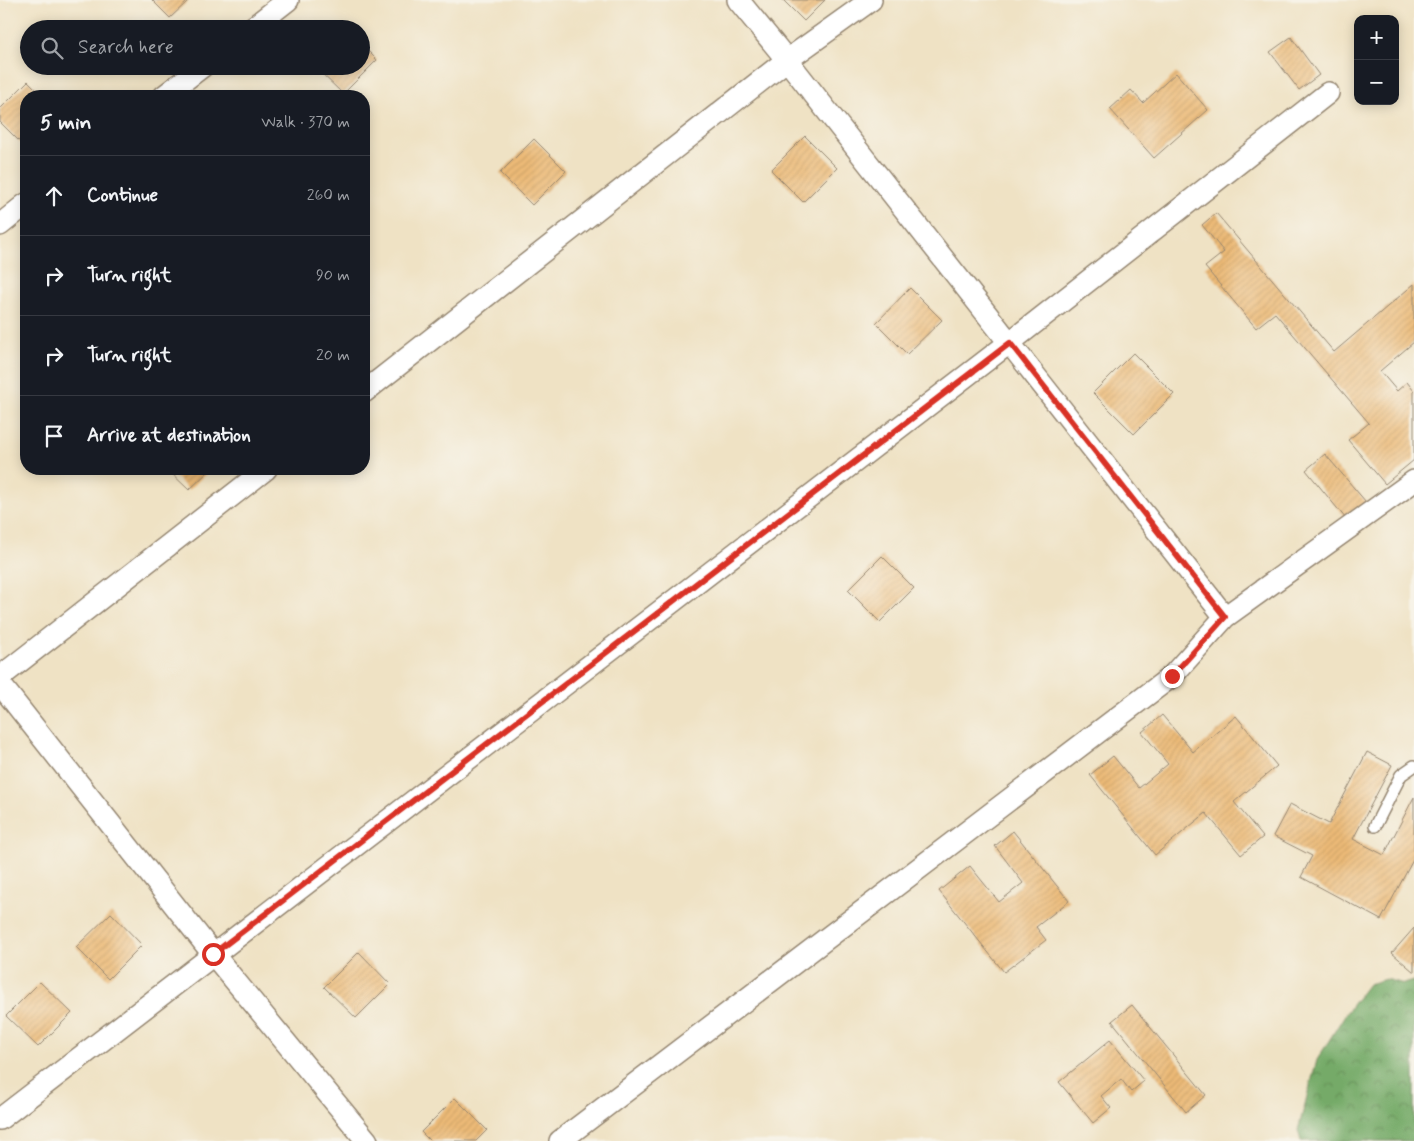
<!DOCTYPE html>
<html lang="en">
<head>
<meta charset="utf-8">
<style>
  body { margin:0; font-family:Mynerve,sans-serif; background:#242831; color:#f1f3f6 }
  .controls { position:absolute; right:15px; top:15px; display:grid; overflow:hidden; border-radius:10px; box-shadow:0 2px 12px #0003 }
  .controls button { width:45px; height:45px; display:grid; place-items:center; padding:0; border:0; border-bottom:1px solid #363941; background:#171b24; color:#f1f3f6; font:25px sans-serif }
  .stop { position:absolute; width:15px; height:15px; margin:-11px; border:4px solid #d93025; border-radius:50%; background:#fff }
  .stop.end { background:#d93025; border-color:#fff; box-shadow:0 1px 5px #0008 }
  .list { margin:0; padding:0; list-style:none }
  h2 { display:flex; justify-content:space-between; align-items:center; height:65px; margin:0; padding:0 20px; font-size:21px }
  h2 small { font-size:16px; font-weight:400; color:#9ea1a6 }
  .list li { display:grid; grid-template-columns:32px 1fr auto; gap:15px; align-items:center; box-sizing:border-box; height:80px; padding:0 20px; border-top:1px solid #363941 }
  .list b { display:block; font-size:19px; white-space:nowrap }
  .list em { font-size:16px; font-style:normal; color:#9ea1a6 }
  .icon { flex:none; width:28px; height:28px; fill:none; stroke:currentColor; stroke-width:2; stroke-linecap:round; stroke-linejoin:round }
  .map { position:relative; flex:none; width:1414px; height:1141px; overflow:hidden }
  .search { position:absolute; background:#171b24; box-shadow:0 2px 12px #0003; left:20px; top:20px; width:350px; height:55px; display:flex; align-items:center; gap:12px; box-sizing:border-box; padding:0 18px; border-radius:28px; color:#9ea1a6; font-size:19px }
  .panel { position:absolute; background:#171b24; box-shadow:0 2px 12px #0003; left:20px; top:90px; width:350px; height:385px; border-radius:20px }
  .map>svg:first-child { display:block }
  .forest { fill:url(#forest-crowns); stroke:#586a42 }
  .building { fill:url(#building-hatch) }
  .lines { fill:none; stroke-linecap:round; stroke-linejoin:round }
  .service-casing { stroke:#958671; stroke-width:14 }
  .minor-casing { stroke:#958671; stroke-width:24 }
  .service { stroke:#fff; stroke-width:11 }
  .minor { stroke:#fff; stroke-width:21 }
  .route { stroke:#d93025; stroke-width:6 }
</style>
</head>
<body>
<div class="map">
<svg width="1414" height="1141" viewBox="0 0 1414 1141">
  <defs>
    <pattern id="forest-crowns" width="20" height="18" patternUnits="userSpaceOnUse" patternTransform="scale(1.25)"><rect width="20" height="18" fill="#75aa67"/><path d="M2 6a3 3 0 1 1 6 0M12 15a3 3 0 1 1 6 0" fill="none" stroke="#618b54"/></pattern>
    <pattern id="building-hatch" width="6" height="6" patternUnits="userSpaceOnUse" patternTransform="scale(1.25)"><rect width="6" height="6" fill="#ecba77"/><path d="M-1 1l2-2M0 6l6-6M5 7l2-2" fill="none" stroke="#cba066"/></pattern>
  </defs>
  <rect width="100%" height="100%" fill="#f7f3e8"/>
  <filter id="ink" filterUnits="userSpaceOnUse"><feTurbulence type="fractalNoise" baseFrequency=".02" numOctaves="2"/><feDisplacementMap in="SourceGraphic" scale="10" xChannelSelector="R" yChannelSelector="G"/><feConvolveMatrix kernelMatrix="1 2 1 2 8 2 1 2 1" color-interpolation-filters="sRGB"/></filter>
  <filter id="wash" filterUnits="userSpaceOnUse"><feTurbulence type="fractalNoise" baseFrequency=".0096" numOctaves="4" result="noise"/><feDisplacementMap in="SourceGraphic" scale="20" xChannelSelector="R" yChannelSelector="G"/><feGaussianBlur stdDeviation="1.12" result="paint"/><feColorMatrix in="noise" values="0 0 0 0 0 0 0 0 0 0 0 0 0 0 0 0 0 1.4 0 .05"/><feComposite in="paint" operator="in"/></filter>
  <g filter="url(#wash)">
    <rect width="100%" height="100%" fill="#efe2c4"/>
    <path class="forest" d="M 1386,979 L 1404,984 L 1414,981 L 1414,1141 L 1301,1141 L 1298,1130 L 1317,1060 L 1346,1013 L 1368,984 Z"/>
    <g id="blocks">
      <path class="building" d="M 152,0 L 189,0 L 170,18 Z
        M 783,0 L 825,0 L 804,21 Z
        M 1291,37 L 1319,75 L 1299,90 L 1270,52 Z
        M 361,44 L 377,60 L 343,94 L 314,66 L 361,66 Z
        M 1176,73 L 1208,110 L 1154,158 L 1110,109 L 1131,90 L 1143,103 Z
        M 28,81 L 43,96 L 26,96 L 25,147 L 0,122 L 0,109 Z
        M 805,136 L 837,168 L 803,202 L 771,170 Z
        M 534,139 L 566,171 L 532,205 L 500,173 Z
        M 1216,213 L 1334,352 L 1414,284 L 1414,342 L 1380,371 L 1397,391 L 1407,382 L 1414,391 L 1414,460 L 1385,484 L 1348,440 L 1369,423 L 1275,313 L 1256,328 L 1205,267 L 1224,252 L 1202,225 Z
        M 910,288 L 942,320 L 907,354 L 876,323 Z
        M 1133,353 L 1174,394 L 1134,434 L 1093,393 Z
        M 1325,454 L 1366,502 L 1346,519 L 1306,470 Z
        M 167,469 L 211,469 L 189,490 Z
        M 882,556 L 914,588 L 880,622 L 848,590 Z
        M 1162,715 L 1193,752 L 1236,716 L 1277,766 L 1234,802 L 1263,837 L 1241,855 L 1206,813 L 1155,855 L 1090,775 L 1113,756 L 1139,788 L 1168,764 L 1142,732 Z
        M 1367,752 L 1392,765 L 1353,839 L 1384,855 L 1414,797 L 1414,858 L 1381,920 L 1301,877 L 1312,856 L 1273,836 L 1290,804 L 1329,824 Z
        M 1013,831 L 1069,901 L 1036,927 L 1046,940 L 1004,972 L 939,891 L 970,866 L 999,902 L 1023,883 L 995,846 Z
        M 111,913 L 142,945 L 108,979 L 76,947 Z
        M 1414,928 L 1414,972 L 1392,953 Z
        M 359,952 L 390,984 L 356,1018 L 324,987 Z
        M 40,982 L 72,1013 L 38,1047 L 6,1016 Z
        M 1132,1005 L 1206,1095 L 1186,1112 L 1112,1021 Z
        M 1110,1040 L 1144,1081 L 1131,1092 L 1121,1079 L 1101,1096 L 1111,1108 L 1093,1123 L 1059,1082 Z
        M 455,1098 L 487,1130 L 476,1141 L 430,1141 L 421,1132 Z"/>
    </g>
  </g>
  <g filter="url(#ink)">
    <use href="#blocks" fill-opacity="0" stroke="#958671" stroke-width="1"/>
    <g class="lines">
      <g class="service-casing">
        <path id="service" d="M 1375,826 L 1401,775 L 1414,766"/>
      </g>
      <g class="minor-casing">
        <path id="minor" d="M 738,0 L 787,60 L 1225,617
          M 251,29 L 288,0
          M 164,96 L 203,66
          M 0,225 L 26,204
          M 364,392 L 787,60 L 871,0
          M 0,677 L 266,469
          M 0,684 L 213,954 L 367,1141
          M 0,1119 L 1009,343 L 1328,93
          M 560,1141 L 1172,676 L 1225,617 L 1414,481"/>
      </g>
      <use href="#service" class="service"/>
      <use href="#minor" class="minor"/>
    </g>
  </g>
  <g class="lines" filter="url(#ink)">
    <path class="route" d="M 213,954 L 1010,343 L 1225,617 L 1172,676"/>
  </g>
</svg>
<div class="controls">
<button>+</button>
<button>−</button>
</div>
<div class="stop" style="left:213px;top:954px"></div>
<div class="stop end" style="left:1172px;top:676px"></div>
<div class="search"><svg class="icon" aria-label="search" viewBox="0 0 24 24"><circle cx="10" cy="10" r="6"/><path d="M15 15l6 6"/></svg>Search here</div>
<section class="panel">
<h2>5 min<small>Walk · 370 m</small></h2>
<ul class="list">
<li><svg class="icon" aria-label="ahead" viewBox="0 0 24 24"><path d="M12 20V5M6 11l6-6 6 6"/></svg><div><b>Continue</b></div><em>260 m</em></li>
<li><svg class="icon" aria-label="right" viewBox="0 0 24 24"><path d="M7 20v-9h11M14 6l5 5-5 5"/></svg><div><b>Turn right</b></div><em>90 m</em></li>
<li><svg class="icon" aria-label="right" viewBox="0 0 24 24"><path d="M7 20v-9h11M14 6l5 5-5 5"/></svg><div><b>Turn right</b></div><em>20 m</em></li>
<li><svg class="icon" aria-label="arrive" viewBox="0 0 24 24"><path d="M6 21V4h12l-3 4 3 4H6"/></svg><div><b>Arrive at destination</b></div></li>
</ul>
</section>
</div>
</body>
</html>
